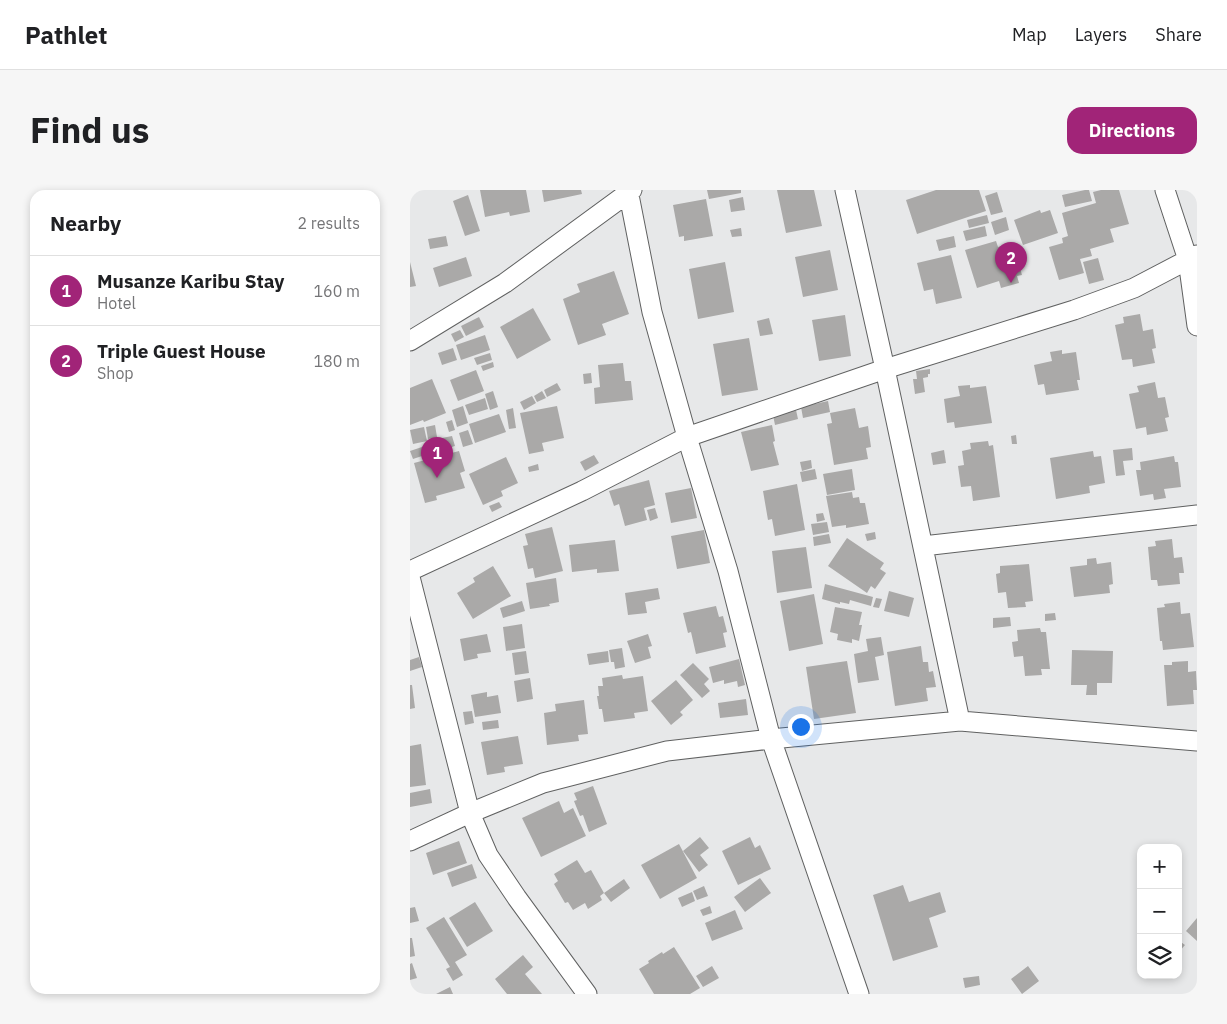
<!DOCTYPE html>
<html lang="en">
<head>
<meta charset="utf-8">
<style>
  body { margin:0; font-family:"IBM Plex Sans",sans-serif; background:#f6f6f6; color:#202124 }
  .controls { position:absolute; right:15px; bottom:15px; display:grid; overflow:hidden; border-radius:10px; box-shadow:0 2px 8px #0003 }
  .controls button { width:45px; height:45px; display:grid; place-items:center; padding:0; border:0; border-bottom:1px solid #e0e0e0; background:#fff; color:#202124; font:25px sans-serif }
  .you { position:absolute; left:390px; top:536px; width:18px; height:18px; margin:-12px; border:4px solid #fff; border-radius:50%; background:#1a73e8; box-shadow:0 0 0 8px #1a73e833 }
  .badge { display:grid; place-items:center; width:32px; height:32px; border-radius:50%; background:#a12478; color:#fff; font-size:16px; font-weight:700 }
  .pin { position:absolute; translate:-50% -41px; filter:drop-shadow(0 1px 2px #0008) }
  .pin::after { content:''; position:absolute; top:26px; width:18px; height:15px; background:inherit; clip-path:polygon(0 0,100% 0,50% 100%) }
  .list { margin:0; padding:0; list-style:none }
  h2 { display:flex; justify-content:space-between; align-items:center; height:65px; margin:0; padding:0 20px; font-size:21px }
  h2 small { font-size:16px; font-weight:400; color:#757577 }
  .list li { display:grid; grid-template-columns:32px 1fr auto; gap:15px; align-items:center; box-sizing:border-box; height:70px; padding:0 20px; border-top:1px solid #e0e0e0 }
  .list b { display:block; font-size:19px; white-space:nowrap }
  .list p { margin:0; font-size:16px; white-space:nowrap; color:#757577 }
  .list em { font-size:16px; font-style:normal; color:#757577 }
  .icon { flex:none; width:28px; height:28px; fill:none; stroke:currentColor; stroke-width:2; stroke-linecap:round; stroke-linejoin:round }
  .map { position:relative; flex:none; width:787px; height:804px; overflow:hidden; border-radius:15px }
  header { display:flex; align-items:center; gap:30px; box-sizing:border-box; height:70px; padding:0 25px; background:#fff; border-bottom:1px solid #e0e0e0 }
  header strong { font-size:24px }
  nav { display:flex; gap:28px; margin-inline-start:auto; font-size:18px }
  .intro { display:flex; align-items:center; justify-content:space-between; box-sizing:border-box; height:120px; padding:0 30px }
  h1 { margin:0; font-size:35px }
  .button { padding:12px 22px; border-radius:15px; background:#a12478; color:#fff; font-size:18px; font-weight:700 }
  main { display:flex; gap:30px; padding:0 30px }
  aside { flex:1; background:#fff; border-radius:15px; box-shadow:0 2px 8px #0003 }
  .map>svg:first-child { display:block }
  .building { fill:#aaa9a8 }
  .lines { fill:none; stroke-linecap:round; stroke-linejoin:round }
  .street-casing { stroke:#606161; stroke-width:21 }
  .street { stroke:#fff; stroke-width:19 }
</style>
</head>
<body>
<header>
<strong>Pathlet</strong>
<nav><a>Map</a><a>Layers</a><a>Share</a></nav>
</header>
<div class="intro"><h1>Find us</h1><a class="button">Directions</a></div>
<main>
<aside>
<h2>Nearby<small>2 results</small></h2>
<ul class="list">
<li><span class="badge">1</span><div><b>Musanze Karibu Stay</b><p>Hotel</p></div><em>160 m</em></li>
<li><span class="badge">2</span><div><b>Triple Guest House</b><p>Shop</p></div><em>180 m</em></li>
</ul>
</aside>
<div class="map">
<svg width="787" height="804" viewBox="0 0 787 804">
  <rect width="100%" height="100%" fill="#e7e8e9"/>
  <path class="building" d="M 70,0 L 116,0 L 120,22 L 100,26 L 99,22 L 75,27 Z
    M 132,0 L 171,0 L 172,4 L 134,12 Z
    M 297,0 L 331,0 L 331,3 L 299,9 Z
    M 367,0 L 404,0 L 412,36 L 376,43 Z
    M 526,0 L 569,0 L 576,21 L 507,44 L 496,10 Z
    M 675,0 L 679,0 L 682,11 L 655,17 L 652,5 Z
    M 691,0 L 709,0 L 719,34 L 700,39 L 704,52 L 680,59 L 682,66 L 670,69 L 674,83 L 649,90 L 639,57 L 653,53 L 652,48 L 658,46 L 652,23 L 686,13 L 683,2 Z
    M 587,2 L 593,22 L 581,25 L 575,6 Z
    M 58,5 L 70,41 L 55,46 L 43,11 Z
    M 333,7 L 335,20 L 321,22 L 319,10 Z
    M 296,9 L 303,46 L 274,51 L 274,46 L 269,47 L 263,15 Z
    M 630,20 L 631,23 L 640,20 L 648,43 L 613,55 L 604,30 Z
    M 577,25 L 579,33 L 559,38 L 557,30 Z
    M 596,27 L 599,40 L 585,45 L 581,32 Z
    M 575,36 L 577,46 L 556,51 L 553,41 Z
    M 331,38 L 332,46 L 322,47 L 320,40 Z
    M 36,46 L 38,56 L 20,59 L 18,49 Z
    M 544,46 L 546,57 L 529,61 L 526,50 Z
    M 586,51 L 588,57 L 599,54 L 602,65 L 606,64 L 612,85 L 607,86 L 609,93 L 591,98 L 589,91 L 567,98 L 555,60 Z
    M 420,60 L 428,100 L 393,107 L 385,67 Z
    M 541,65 L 552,108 L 526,114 L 523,99 L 514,101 L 507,73 Z
    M 56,67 L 62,86 L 29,97 L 23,78 Z
    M 688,68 L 694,90 L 679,94 L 673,72 Z
    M 0,72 L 6,96 L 0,97 Z
    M 315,72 L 324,122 L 288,129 L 279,79 Z
    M 204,81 L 219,124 L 192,134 L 196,145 L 168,155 L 153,109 L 170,102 L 167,94 Z
    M 123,118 L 141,150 L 107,169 L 90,137 Z
    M 730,124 L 733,141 L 743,139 L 746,158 L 742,159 L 745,173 L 723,177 L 722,169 L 712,170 L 705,135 L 714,133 L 713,127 Z
    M 435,125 L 441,166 L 409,171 L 402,130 Z
    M 69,127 L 74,137 L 56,146 L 51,136 Z
    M 359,128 L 363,144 L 350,146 L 347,131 Z
    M 50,140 L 54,147 L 45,152 L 41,144 Z
    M 75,145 L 80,160 L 51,170 L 46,155 Z
    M 339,148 L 348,200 L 312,206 L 303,154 Z
    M 43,158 L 47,170 L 32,175 L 28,163 Z
    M 652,160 L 652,164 L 666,162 L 670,190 L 667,190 L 669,200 L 636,205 L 634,194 L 628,195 L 624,175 L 642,171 L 640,162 Z
    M 80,163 L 82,170 L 67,175 L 64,168 Z
    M 83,172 L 84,177 L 73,181 L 71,176 Z
    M 213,173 L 215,191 L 221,191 L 223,210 L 185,214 L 184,198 L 190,197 L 188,175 Z
    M 520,179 L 520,184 L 518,184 L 518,187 L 513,188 L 515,202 L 505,204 L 503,189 L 507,189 L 506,181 Z
    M 66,180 L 74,201 L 48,211 L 40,190 Z
    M 181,183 L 182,193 L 174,194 L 173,184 Z
    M 22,189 L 36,223 L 14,232 L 13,230 L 0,235 L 0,198 Z
    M 745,192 L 748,208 L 755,207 L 759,227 L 755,228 L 758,241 L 737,245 L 736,237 L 726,239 L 719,204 L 729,202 L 727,196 Z
    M 147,193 L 151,200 L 137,207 L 134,200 Z
    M 560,195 L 560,198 L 576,196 L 582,233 L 545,238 L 544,232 L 537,233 L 534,209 L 550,206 L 548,196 Z
    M 83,201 L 88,217 L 80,220 L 75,204 Z
    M 132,201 L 136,208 L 127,212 L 124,206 Z
    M 122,206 L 126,213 L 114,220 L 110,212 Z
    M 75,208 L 78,219 L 59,225 L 55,215 Z
    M 418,211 L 420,222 L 393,228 L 391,217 Z
    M 53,216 L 58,233 L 47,237 L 42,220 Z
    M 147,216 L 154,248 L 132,253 L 134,261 L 119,264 L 110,223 Z
    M 103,218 L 106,238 L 99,239 L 96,220 Z
    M 445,218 L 449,238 L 458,236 L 461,257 L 456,258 L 458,269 L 424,275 L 417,234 L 422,233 L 420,223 Z
    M 386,220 L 388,229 L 365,235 L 363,225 Z
    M 89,224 L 96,242 L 65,253 L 59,234 Z
    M 42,230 L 45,240 L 39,242 L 36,232 Z
    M 25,235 L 27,247 L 18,249 L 16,237 Z
    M 362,235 L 365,251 L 363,252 L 369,275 L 341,281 L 331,242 Z
    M 14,237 L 17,251 L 3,254 L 0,240 Z
    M 58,240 L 63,254 L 53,257 L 49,243 Z
    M 606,245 L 607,254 L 602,254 L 601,246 Z
    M 42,246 L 45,256 L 35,259 L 32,248 Z
    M 578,251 L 579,256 L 583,255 L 590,307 L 563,311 L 561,296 L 551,297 L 548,276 L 554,275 L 552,261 L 561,259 L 560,253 Z
    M 24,253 L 27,261 L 3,269 L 0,261 Z
    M 722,258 L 723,270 L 713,271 L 715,285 L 706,286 L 703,260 Z
    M 534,260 L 536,273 L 523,275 L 521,263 Z
    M 49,261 L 55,281 L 50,283 L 55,298 L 26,306 L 27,310 L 15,313 L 4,273 Z
    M 683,261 L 684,267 L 691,266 L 695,293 L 679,296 L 680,303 L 646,309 L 640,268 Z
    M 184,265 L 189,273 L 175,281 L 170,272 Z
    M 764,266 L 765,272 L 768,272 L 771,297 L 754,299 L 756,308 L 744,310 L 743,304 L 730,306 L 726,280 L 731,280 L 730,272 Z
    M 96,267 L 108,293 L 91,301 L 93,306 L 73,315 L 59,284 Z
    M 401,270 L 402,278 L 392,281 L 390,272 Z
    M 128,274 L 129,280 L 119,282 L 118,277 Z
    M 405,279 L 407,289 L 392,292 L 390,282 Z
    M 442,279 L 445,300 L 417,305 L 413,284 Z
    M 239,290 L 245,315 L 234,318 L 237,330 L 215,336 L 209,314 L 204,316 L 199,301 Z
    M 387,294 L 395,340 L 365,346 L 362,329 L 358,330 L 353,301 Z
    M 281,298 L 287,328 L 261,333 L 255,303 Z
    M 442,302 L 443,308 L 449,307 L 450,313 L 455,313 L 459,334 L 436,338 L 436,335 L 422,337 L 416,306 Z
    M 89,312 L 92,317 L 82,322 L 79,316 Z
    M 245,318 L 248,328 L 240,331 L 237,320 Z
    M 413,323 L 415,330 L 407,332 L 406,324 Z
    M 417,332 L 419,342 L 403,345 L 401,334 Z
    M 142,337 L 153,381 L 125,388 L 123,378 L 118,379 L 113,356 L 118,355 L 115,344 Z
    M 294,340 L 300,373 L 267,379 L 261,346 Z
    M 465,342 L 466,349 L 457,351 L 455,344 Z
    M 419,344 L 421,353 L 404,356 L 403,347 Z
    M 437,348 L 474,373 L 470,379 L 476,383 L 465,399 L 461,396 L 457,403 L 418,376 Z
    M 762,349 L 764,368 L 772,367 L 774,383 L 769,383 L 770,394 L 748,396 L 747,390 L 741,390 L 738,357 L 746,356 L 745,351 Z
    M 205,350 L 209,381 L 187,383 L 187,379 L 162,382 L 159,355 Z
    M 396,357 L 402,398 L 367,403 L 362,361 Z
    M 686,368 L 687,374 L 701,372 L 703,394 L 699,395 L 700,403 L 664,407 L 660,377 L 677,375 L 677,369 Z
    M 619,374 L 623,411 L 615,412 L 616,417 L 598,418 L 596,402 L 588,403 L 586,384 L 590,383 L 590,376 Z
    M 83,376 L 101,406 L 63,429 L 47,403 L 65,392 L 63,388 Z
    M 146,388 L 149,412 L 139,414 L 140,416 L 120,419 L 116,393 Z
    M 415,394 L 463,407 L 461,416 L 440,410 L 439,414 L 430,412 L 430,414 L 412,409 Z
    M 248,398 L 250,409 L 235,412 L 237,423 L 218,425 L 215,403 Z
    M 479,401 L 504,408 L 499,427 L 474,421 Z
    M 404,404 L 413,454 L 379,461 L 370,411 Z
    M 466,408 L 472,409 L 469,418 L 463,417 Z
    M 112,411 L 115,421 L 93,428 L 90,418 Z
    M 770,412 L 771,424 L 780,423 L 784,457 L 753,460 L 752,451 L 750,451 L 747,418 L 755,417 L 754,414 Z
    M 306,416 L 309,427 L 313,426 L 317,442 L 313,443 L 316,457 L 286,464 L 281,442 L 278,443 L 273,423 Z
    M 425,417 L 452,422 L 449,435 L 452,435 L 449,451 L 442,449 L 442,453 L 427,450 L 428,444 L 420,442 Z
    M 645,423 L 646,430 L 635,431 L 635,424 Z
    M 600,427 L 601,436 L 583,438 L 583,428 Z
    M 112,434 L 115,458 L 96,461 L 93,437 Z
    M 630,438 L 631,442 L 636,442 L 640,479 L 631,479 L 632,485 L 615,486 L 613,466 L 604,467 L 602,452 L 608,451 L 607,440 Z
    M 77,444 L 81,462 L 67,464 L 68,468 L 54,471 L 50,449 Z
    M 238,444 L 242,456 L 238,457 L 241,468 L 225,473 L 217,451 Z
    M 471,447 L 474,465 L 465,467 L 469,490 L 448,493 L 444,464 L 458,461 L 456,449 Z
    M 511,456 L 513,472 L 518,472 L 519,482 L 523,481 L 526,497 L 516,498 L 518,511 L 485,516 L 477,462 Z
    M 212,458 L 215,477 L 205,479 L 204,472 L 201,472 L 199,460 Z
    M 662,460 L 703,461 L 702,493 L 687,493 L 687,505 L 676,505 L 677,495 L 661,495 Z
    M 116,461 L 119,483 L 105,485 L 102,463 Z
    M 198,461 L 199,472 L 179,475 L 177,464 Z
    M 9,467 L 12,477 L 0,481 L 0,470 Z
    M 329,469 L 335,495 L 328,497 L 327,491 L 314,494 L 314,490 L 303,493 L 299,477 Z
    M 437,471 L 446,523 L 404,529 L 396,477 Z
    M 778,471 L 778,482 L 786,481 L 787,500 L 783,500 L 784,514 L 757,516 L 754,475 L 762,475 L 762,472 Z
    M 283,473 L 299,489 L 294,494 L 300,501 L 292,508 L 270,485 Z
    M 212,485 L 213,489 L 233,486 L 238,521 L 224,523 L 225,528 L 194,532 L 192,519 L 189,519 L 187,506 L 189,506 L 188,496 L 193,496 L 192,488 Z
    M 120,488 L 123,509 L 107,512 L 104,491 Z
    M 266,490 L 283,510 L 270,522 L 273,525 L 261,535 L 241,511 Z
    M 0,495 L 2,495 L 5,518 L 0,519 Z
    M 77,502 L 77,507 L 88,505 L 91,523 L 65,527 L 61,505 Z
    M 336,509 L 338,525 L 310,528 L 308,513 Z
    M 174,510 L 178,544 L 168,545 L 169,551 L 137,555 L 134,523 L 146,521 L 145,514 Z
    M 62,521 L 64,533 L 55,535 L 53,522 Z
    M 88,530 L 89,538 L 73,540 L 72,532 Z
    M 108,546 L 113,574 L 94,577 L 95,582 L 77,585 L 71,552 Z
    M 11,554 L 16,595 L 0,597 L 0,556 Z
    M 183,596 L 197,634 L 179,642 L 173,625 L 170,626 L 164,611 L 167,610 L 164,603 Z
    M 20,599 L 22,613 L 0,617 L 0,603 Z
    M 149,611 L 154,623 L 163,618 L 176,646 L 131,667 L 112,628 Z
    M 290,647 L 299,658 L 290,665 L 298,675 L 289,682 L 273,661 Z
    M 340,647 L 345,658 L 350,655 L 361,679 L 328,695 L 312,661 Z
    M 49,651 L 57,673 L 23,685 L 16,663 Z
    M 269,654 L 287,688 L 250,709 L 231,675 Z
    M 167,670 L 175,683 L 181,680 L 194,703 L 214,689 L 220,698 L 201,712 L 194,703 L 190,706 L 192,710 L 178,719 L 175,713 L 163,720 L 158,712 L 155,713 L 144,694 L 148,691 L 144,684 Z
    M 62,674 L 67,688 L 42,697 L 37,683 Z
    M 350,688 L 361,703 L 335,722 L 324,707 Z
    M 493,695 L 499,712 L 530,702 L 536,722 L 519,728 L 528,757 L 483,771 L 463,705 Z
    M 294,696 L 298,706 L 287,710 L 283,701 Z
    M 282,702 L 285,711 L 272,717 L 268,708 Z
    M 65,712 L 83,741 L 57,757 L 39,728 Z
    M 300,716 L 302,723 L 293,726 L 290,720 Z
    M 5,717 L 9,731 L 0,733 L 0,718 Z
    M 325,720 L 333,739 L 302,751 L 295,733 Z
    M 34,727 L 57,765 L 45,772 L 53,785 L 43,791 L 36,779 L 40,777 L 16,738 Z
    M 787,728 L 787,751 L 776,741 Z
    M 0,748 L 2,748 L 5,766 L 0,767 Z
    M 768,750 L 775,755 L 768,763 Z
    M 264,757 L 290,798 L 280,804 L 244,804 L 229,779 L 239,773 L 238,771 L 252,762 L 253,764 Z
    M 113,765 L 123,777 L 115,784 L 132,804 L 97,804 L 85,789 Z
    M 2,773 L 7,788 L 0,790 L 0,774 Z
    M 302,776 L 309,788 L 293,797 L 286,786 Z
    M 618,776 L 629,791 L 612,804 L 601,789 Z
    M 569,786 L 570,795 L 555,798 L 553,788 Z
    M 40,797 L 43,804 L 26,804 Z"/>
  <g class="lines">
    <g class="street-casing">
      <path id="street" d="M 218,0 L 242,122 L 277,247 L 318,381 L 361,549 L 449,804
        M 435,0 L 475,179 L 550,531
        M 755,0 L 778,70 L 787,136
        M 0,151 L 95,93 L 222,0
        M 513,356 L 787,325
        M 0,381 L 172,301 L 277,247 L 475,179 L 664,120 L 724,98 L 787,65
        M 0,387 L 60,623 L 78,665 L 107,708 L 177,804
        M 0,651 L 60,623 L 133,593 L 257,561 L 361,549 L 550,531 L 787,551"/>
    </g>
    <use href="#street" class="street"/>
  </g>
</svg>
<div class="controls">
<button>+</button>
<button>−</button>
<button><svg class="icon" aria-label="layers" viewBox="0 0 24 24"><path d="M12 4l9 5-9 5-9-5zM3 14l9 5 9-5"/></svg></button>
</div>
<div class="you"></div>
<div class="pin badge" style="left:27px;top:288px">1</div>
<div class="pin badge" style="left:601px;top:93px">2</div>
</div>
</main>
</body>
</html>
